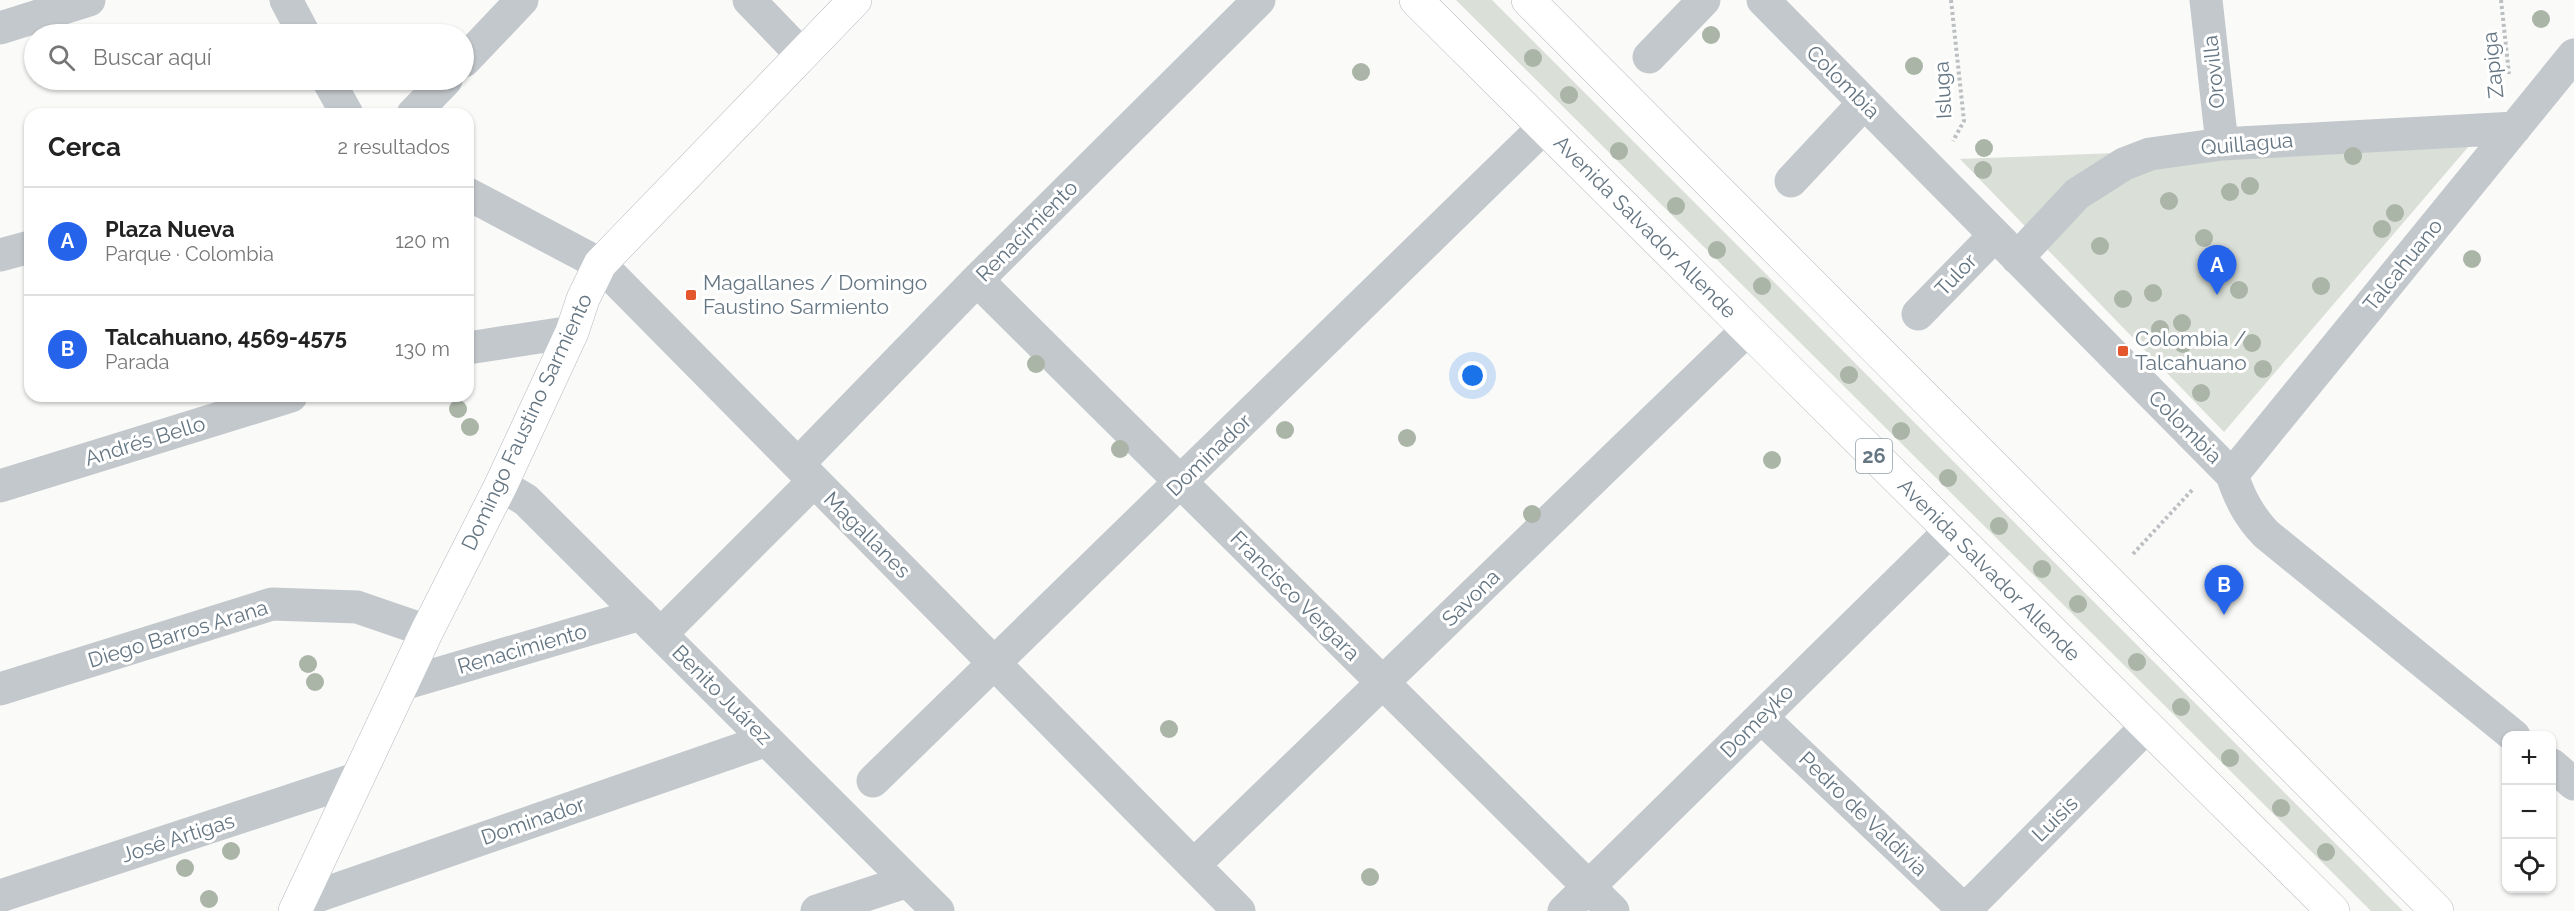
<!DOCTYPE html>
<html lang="es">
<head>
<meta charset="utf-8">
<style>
  body { margin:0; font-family:Raleway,sans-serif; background:#f2f2f2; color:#222 }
  .controls { position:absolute; right:18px; bottom:18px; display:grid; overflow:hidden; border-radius:12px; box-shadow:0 2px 4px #0004 }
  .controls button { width:54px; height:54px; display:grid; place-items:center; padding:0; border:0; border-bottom:2px solid #e0e0e0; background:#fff; color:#222; font:30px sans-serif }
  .you { position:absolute; left:1473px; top:376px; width:21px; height:21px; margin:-15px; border:4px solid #fff; border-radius:50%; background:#1a73e8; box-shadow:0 0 0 9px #1a73e833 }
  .badge { display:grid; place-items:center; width:39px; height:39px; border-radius:50%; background:#2563eb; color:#fff; font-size:20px; font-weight:700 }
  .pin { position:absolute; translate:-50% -50px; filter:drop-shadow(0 2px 3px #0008) }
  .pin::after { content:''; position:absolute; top:32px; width:21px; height:18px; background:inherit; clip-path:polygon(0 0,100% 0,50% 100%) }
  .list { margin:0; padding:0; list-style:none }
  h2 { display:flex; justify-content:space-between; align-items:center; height:78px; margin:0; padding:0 24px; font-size:26px }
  h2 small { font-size:20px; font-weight:400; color:#767676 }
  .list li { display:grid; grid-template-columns:39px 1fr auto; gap:18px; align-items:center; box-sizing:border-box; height:108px; padding:0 24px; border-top:2px solid #e0e0e0 }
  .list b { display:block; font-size:22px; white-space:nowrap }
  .list p { margin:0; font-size:20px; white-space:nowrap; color:#767676 }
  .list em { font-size:20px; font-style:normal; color:#767676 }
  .icon { flex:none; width:33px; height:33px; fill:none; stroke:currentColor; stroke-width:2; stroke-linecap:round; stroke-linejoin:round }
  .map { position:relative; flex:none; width:2574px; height:911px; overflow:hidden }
  .search { position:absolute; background:#fff; box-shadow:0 2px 4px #0004; left:24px; top:24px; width:450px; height:66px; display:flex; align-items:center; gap:15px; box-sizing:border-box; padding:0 21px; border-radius:33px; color:#767676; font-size:22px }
  .panel { position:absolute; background:#fff; box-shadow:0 2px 4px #0004; left:24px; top:108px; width:450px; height:294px; border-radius:18px }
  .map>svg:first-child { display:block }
  .green { fill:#dadfd7 }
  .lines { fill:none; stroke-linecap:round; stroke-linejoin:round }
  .secondary-casing { stroke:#b3babf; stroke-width:34 }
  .trunk-casing { stroke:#b4b9bd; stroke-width:34 }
  .path { stroke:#bbbfc2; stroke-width:4; stroke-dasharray:3 3; stroke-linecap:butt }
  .minor { stroke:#c3c8cc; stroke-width:33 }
  .secondary { stroke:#fff; stroke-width:33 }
  .trunk { stroke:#fff; stroke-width:33 }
  .tree { fill:#aab4a7 }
  .poi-dot { fill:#e4572e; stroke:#fff; stroke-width:2 }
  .labels { text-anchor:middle; stroke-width:6; stroke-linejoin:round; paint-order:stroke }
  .shield { fill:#fff; stroke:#939fa8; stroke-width:1.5 }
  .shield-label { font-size:20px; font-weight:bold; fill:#657683 }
  .street-label { font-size:21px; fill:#657683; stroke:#fff }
  .poi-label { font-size:21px; fill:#657683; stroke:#fff; text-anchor:start }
</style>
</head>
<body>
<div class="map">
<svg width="2574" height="911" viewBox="0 0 2574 911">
  <rect width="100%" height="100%" fill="#fafaf8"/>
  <path class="green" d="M 1456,0 L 1492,0 L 2403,911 L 2371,911 Z
    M 2475,139 L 2224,432 L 1960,159 Z"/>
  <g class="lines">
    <g class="secondary-casing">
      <path id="secondary" d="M 295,911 L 427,631 L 501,485 L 572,332 L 583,299 L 600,264 L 855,0"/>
    </g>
    <g class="trunk-casing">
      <path id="trunk" d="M 1416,0 L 2333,911
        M 1528,0 L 2437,911"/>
    </g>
    <path class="path" d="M 1951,0 L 1964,121 L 1953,141
      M 2501,0 L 2509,74
      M 2133,554 L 2193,489"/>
    <path class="minor" d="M 286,0 L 304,34
      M 749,0 L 802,55
      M 1763,0 L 2232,475 C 2240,499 2249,516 2266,534 L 2514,736
      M 2206,0 L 2222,144
      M 0,28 L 89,0
      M 1649,57 L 1704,0
      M 464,61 L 522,0
      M 328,80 L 347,114
      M 413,114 L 446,80
      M 1791,181 L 1864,103
      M 468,194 L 600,264 L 1239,911
      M 0,255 L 30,247
      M 2017,258 L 2077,194 L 2124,164 L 2150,154 L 2222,144 L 2515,128
      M 977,280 L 1613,911
      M 1918,314 L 1995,235
      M 468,348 L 572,332
      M 798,464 L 977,280 L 1259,0
      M 2232,475 L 2574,55
      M 501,485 L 526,500 L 938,911
      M 0,486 L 291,396
      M 661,634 L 814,481
      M 403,684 L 641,614
      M 0,689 L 272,604 L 357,607 L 427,631
      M 1761,717 L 1965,911
      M 2552,765 L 2574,784
      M 873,781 L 1544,127
      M 1194,865 L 1747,330
      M 0,896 L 356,779
      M 300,902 L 767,740
      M 817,911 L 908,881
      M 1564,911 L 1950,531
      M 1964,911 L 2147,726"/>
    <use href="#secondary" class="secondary"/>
    <use href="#trunk" class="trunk"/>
  </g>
  <g class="tree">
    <circle cx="2541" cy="19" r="9"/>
    <circle cx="1711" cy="35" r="9"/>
    <circle cx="1533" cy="58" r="9"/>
    <circle cx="1914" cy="66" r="9"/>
    <circle cx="1361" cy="72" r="9"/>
    <circle cx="1569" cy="95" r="9"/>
    <circle cx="1984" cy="148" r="9"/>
    <circle cx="1619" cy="151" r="9"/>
    <circle cx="2353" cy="156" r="9"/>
    <circle cx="1983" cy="170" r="9"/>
    <circle cx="2250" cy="186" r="9"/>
    <circle cx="2230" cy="192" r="9"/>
    <circle cx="2169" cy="201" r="9"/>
    <circle cx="1676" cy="206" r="9"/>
    <circle cx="2395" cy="213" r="9"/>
    <circle cx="2382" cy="229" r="9"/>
    <circle cx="2204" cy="238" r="9"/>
    <circle cx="2100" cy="246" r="9"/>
    <circle cx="1717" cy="250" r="9"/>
    <circle cx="2472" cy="259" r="9"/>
    <circle cx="2226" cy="270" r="9"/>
    <circle cx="1762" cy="286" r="9"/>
    <circle cx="2321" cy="286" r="9"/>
    <circle cx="2239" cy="290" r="9"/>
    <circle cx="2153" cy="293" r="9"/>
    <circle cx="2123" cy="299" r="9"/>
    <circle cx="2182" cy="323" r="9"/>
    <circle cx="2160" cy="329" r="9"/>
    <circle cx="2252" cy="343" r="9"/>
    <circle cx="2183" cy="344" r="9"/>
    <circle cx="1036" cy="364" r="9"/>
    <circle cx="2263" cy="369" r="9"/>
    <circle cx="1849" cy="375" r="9"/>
    <circle cx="2201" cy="393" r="9"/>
    <circle cx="458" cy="409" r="9"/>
    <circle cx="470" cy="427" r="9"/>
    <circle cx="1285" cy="430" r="9"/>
    <circle cx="1901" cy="431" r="9"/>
    <circle cx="1407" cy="438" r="9"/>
    <circle cx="1120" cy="449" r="9"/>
    <circle cx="1772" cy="460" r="9"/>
    <circle cx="1948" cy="478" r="9"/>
    <circle cx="1532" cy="514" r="9"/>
    <circle cx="1999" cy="526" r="9"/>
    <circle cx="2042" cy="569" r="9"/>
    <circle cx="2078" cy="604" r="9"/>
    <circle cx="2137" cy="662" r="9"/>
    <circle cx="308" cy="664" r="9"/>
    <circle cx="315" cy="682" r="9"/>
    <circle cx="2181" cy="707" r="9"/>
    <circle cx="1169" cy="729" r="9"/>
    <circle cx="2230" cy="758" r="9"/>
    <circle cx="2281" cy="808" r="9"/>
    <circle cx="231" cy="851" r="9"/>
    <circle cx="2326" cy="852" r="9"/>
    <circle cx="185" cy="868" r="9"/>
    <circle cx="1370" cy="877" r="9"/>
    <circle cx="209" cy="899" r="9"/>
  </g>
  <g class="poi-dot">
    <rect x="685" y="289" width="12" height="12" rx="3"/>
    <rect x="2117" y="345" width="12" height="12" rx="3"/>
  </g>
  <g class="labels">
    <rect class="shield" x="1856" y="439" width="36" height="34" rx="4.5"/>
    <g class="shield-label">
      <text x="1874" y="463">26</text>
    </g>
    <g class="street-label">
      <text transform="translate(2493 65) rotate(-96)" y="7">Zapiga</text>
      <text transform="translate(2214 72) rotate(-96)" y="7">Orovilla</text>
      <text transform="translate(1843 82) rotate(45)" y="7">Colombia</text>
      <text transform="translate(1943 90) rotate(-93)" y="7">Isluga</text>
      <text transform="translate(2247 144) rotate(-5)" y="7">Quillagua</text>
      <text transform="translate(1645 227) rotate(45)" y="7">Avenida Salvador Allende</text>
      <text transform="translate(1027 231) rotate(-45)" y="7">Renacimiento</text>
      <text transform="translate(2403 265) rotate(-51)" y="7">Talcahuano</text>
      <text transform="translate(1956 275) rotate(-46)" y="7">Tulor</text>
      <text transform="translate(527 422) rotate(-65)" y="7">Domingo Faustino Sarmiento</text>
      <text transform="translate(2185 427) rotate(45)" y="7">Colombia</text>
      <text transform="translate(145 441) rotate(-17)" y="7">Andrés Bello</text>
      <text transform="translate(1209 455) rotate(-44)" y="7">Dominador</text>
      <text transform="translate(867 535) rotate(45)" y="7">Magallanes</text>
      <text transform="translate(1989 570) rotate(45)" y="7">Avenida Salvador Allende</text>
      <text transform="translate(1295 596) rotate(45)" y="7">Francisco Vergara</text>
      <text transform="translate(1471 598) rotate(-44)" y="7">Savona</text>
      <text transform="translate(178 634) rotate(-17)" y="7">Diego Barros Arana</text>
      <text transform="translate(522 649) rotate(-16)" y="7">Renacimiento</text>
      <text transform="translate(722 695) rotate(45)" y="7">Benito Juárez</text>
      <text transform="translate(1757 721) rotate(-45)" y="7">Domeyko</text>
      <text transform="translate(1863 814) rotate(44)" y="7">Pedro de Valdivia</text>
      <text transform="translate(2055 819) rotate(-45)" y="7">Luisis</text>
      <text transform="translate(533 821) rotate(-19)" y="7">Dominador</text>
      <text transform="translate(178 838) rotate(-18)" y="7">José Artigas</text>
    </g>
    <g class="poi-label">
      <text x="703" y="290">Magallanes / Domingo<tspan x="703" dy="24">Faustino Sarmiento</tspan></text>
      <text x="2135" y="346">Colombia /<tspan x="2135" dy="24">Talcahuano</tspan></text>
    </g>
  </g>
</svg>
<div class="controls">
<button>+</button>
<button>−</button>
<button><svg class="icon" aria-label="locate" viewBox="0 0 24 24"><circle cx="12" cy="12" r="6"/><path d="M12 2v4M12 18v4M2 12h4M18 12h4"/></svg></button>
</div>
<div class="you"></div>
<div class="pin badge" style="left:2217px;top:295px">A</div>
<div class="pin badge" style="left:2224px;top:615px">B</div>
<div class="search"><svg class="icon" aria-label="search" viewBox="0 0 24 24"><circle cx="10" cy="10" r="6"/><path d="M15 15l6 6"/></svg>Buscar aquí</div>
<section class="panel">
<h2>Cerca<small>2 resultados</small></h2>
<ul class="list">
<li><span class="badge">A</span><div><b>Plaza Nueva</b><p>Parque · Colombia</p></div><em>120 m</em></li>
<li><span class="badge">B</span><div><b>Talcahuano, 4569-4575</b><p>Parada</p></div><em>130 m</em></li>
</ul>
</section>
</div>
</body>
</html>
